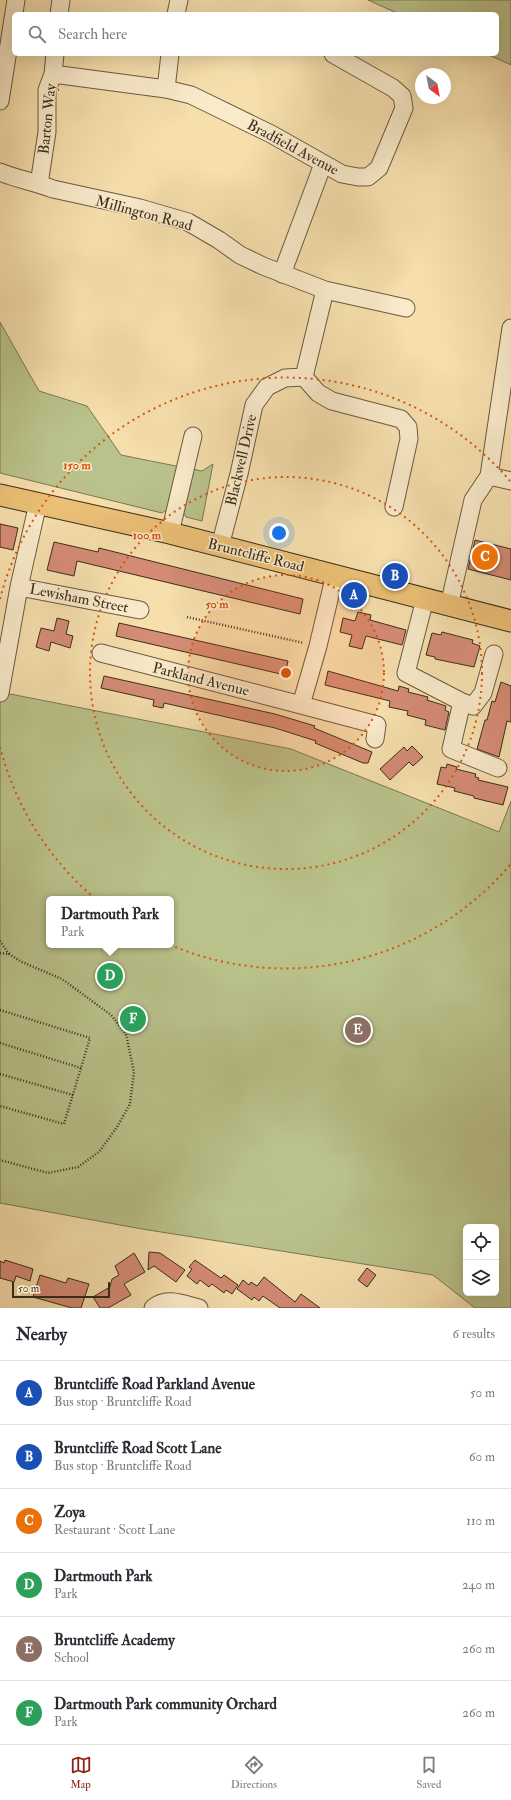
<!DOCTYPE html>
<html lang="en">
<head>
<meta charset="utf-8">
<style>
  body { margin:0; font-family:"IM FELL Double Pica",serif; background:#f7f7f7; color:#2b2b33 }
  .controls { position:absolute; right:12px; bottom:12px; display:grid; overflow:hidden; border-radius:6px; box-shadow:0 4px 16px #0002 }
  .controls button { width:36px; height:36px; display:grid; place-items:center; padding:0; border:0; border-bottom:1px solid #e1e1e2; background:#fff; color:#2b2b33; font:20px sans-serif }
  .compass { position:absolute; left:415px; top:68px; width:36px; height:36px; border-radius:50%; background:#fff; box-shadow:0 4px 16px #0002; rotate:148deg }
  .scale { position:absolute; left:12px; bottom:10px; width:98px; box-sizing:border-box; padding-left:4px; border:2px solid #3b2d1a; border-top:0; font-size:11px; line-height:14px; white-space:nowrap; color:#3b2d1a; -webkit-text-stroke:3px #f9eaca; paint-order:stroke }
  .you { position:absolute; left:279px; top:533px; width:14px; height:14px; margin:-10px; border:3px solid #fff; border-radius:50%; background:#1a73e8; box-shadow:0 0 0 6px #1a73e833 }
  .badge { display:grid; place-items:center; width:26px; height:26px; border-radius:50%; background:#8f2418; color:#fff; font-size:13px; font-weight:700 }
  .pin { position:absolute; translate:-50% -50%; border:2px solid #fff; box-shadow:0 1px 4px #0006 }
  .popup { position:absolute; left:46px; top:896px; width:128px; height:52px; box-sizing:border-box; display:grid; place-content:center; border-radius:6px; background:#fff; filter:drop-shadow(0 1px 3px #0005); font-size:13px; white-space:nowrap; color:#7c7c81 }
  .popup b { font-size:15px; color:#2b2b33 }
  .popup::after { content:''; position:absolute; left:50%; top:100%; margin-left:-8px; border:8px solid transparent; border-top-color:#fff }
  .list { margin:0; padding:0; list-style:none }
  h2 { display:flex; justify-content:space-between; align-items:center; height:52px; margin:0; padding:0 16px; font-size:17px }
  h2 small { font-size:13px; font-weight:400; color:#7c7c81 }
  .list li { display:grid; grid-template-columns:26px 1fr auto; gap:12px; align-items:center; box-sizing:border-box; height:64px; padding:0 16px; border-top:1px solid #e1e1e2 }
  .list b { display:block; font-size:15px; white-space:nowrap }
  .list p { margin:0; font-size:13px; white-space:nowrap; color:#7c7c81 }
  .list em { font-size:13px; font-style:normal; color:#7c7c81 }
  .icon { flex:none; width:22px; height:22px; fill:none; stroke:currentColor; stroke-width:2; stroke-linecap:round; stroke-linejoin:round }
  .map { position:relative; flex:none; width:511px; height:1308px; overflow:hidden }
  .search { position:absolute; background:#fff; box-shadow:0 4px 16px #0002; left:12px; right:12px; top:12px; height:44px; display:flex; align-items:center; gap:10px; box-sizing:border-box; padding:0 14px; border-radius:6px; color:#7c7c81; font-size:15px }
  .sheet { height:436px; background:#fff }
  nav { display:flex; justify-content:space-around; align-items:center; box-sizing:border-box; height:56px; border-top:1px solid #e1e1e2; background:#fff; font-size:11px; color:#7c7c81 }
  nav a { display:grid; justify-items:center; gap:2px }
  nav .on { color:#8f2418 }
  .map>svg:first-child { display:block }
  .green { fill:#bac28b; stroke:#7a7852; fill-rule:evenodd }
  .building { fill:#d58c76; stroke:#3b2d1a }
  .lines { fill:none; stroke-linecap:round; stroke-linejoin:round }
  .minor-casing { stroke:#6a5a3f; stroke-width:19 }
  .major-casing { stroke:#3b2d1a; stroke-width:23 }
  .path { stroke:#3b2d1a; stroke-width:2.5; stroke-dasharray:1 2; stroke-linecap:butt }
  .minor { stroke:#f9eaca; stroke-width:17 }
  .major { stroke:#ebc076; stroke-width:21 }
  .ring { fill:none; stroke:#d7550d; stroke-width:2; stroke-dasharray:2 4 }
  .labels { text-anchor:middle; stroke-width:3; stroke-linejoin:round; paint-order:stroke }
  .street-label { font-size:15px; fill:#3b2d1a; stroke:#f9eaca }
  .centre { fill:#d7550d; stroke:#f9eaca; stroke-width:2 }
  .ring-label { font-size:12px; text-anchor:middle; font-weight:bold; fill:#d7550d; stroke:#f9eaca; stroke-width:3; stroke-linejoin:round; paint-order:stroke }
</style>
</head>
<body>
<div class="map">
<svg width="511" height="1308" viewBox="0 0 511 1308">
  <rect width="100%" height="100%" fill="#f6dfad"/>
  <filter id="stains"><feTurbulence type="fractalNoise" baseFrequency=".005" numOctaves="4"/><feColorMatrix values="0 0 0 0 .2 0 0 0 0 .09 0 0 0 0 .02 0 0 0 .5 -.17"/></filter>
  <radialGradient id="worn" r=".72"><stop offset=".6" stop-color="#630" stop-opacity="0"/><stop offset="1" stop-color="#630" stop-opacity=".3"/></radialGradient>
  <path class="green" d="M 368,0 L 511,0 L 511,65 L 487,54 L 497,54 L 497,14 L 399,14 Z
    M 0,322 L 39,391 L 87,406 L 121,455 L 181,467 L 171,507 L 162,513 L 0,473 Z
    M 213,464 L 202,521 L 186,517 L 182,510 L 192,469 L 202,471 Z
    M 0,692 L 291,749 L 499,832 L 511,801 L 511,1308 L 475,1308 L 433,1275 L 142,1229 L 0,1203 ZM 49,899 L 171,899 L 171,945 L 49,945 ZM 466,1227 L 496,1227 L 496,1293 L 466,1293 Z"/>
  <path class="building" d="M 0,524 L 18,528 L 13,550 L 0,547 Z
    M 475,540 L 511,549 L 511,580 L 468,569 Z
    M 54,542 L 98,552 L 99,548 L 303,599 L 300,614 L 77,561 L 74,576 L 47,570 Z
    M 358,612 L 371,615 L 370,620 L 406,630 L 402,645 L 366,636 L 362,649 L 349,646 L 352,635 L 340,632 L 343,618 L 355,621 Z
    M 57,618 L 69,621 L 66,634 L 73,636 L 70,648 L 51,642 L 49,651 L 36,647 L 41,628 L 54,631 Z
    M 119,623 L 288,661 L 285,675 L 116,636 Z
    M 442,632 L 473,640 L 472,643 L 480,646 L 474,667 L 435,659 L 435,657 L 426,655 L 432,633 L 441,635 Z
    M 328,671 L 398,691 L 399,686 L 409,689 L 408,692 L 428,697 L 427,700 L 446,706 L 445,710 L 449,712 L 445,730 L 425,725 L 426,720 L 407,715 L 408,711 L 389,707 L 390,701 L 325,685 Z
    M 104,676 L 275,714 L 315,726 L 314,728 L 372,752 L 368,763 L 363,763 L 315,743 L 316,741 L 275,728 L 164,703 L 163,708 L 153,706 L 154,700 L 101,688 Z
    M 501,682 L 511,686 L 511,722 L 507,721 L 499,757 L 477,749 L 485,720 L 487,720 L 492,701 L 495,702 Z
    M 412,746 L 423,757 L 413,766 L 409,762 L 390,780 L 380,769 L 404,747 L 407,751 Z
    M 447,764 L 457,767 L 456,769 L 476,774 L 475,777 L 479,778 L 478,780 L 508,787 L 503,805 L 474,798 L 474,796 L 454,791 L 455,788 L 437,784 L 441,767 L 446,768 Z
    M 149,1252 L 160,1253 L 185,1270 L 176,1282 L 154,1266 L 148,1270 Z
    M 134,1253 L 145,1272 L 124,1284 L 131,1295 L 108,1308 L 100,1308 L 93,1297 L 110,1287 L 112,1279 L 119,1275 L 115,1266 Z
    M 5,1260 L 33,1269 L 30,1281 L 16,1276 L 14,1282 L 0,1278 L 0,1261 L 4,1263 Z
    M 195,1260 L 221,1278 L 224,1275 L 238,1285 L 232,1294 L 226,1290 L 224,1293 L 212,1284 L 209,1287 L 200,1280 L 197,1284 L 187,1276 L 192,1269 L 189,1267 Z
    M 367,1268 L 376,1275 L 367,1287 L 358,1280 Z
    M 40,1275 L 66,1283 L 68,1278 L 89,1284 L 81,1308 L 72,1308 L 33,1297 Z
    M 264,1277 L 295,1302 L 301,1294 L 320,1308 L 280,1308 L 263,1296 L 259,1301 L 254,1297 L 252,1300 L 237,1289 L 243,1280 L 249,1285 L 251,1282 L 257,1286 Z"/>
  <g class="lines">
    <g class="minor-casing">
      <path id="minor" d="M 59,14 L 61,0
        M 176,14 L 179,0
        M 53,74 L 166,89 L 191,95 L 271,134 L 342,174 L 358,177 L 368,177 L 379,168 L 404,108 L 402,96 L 393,88 L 333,54
        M 166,89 L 170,54
        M 0,101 L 16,0
        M 0,172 C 17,179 35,182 53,189 L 140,208 L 188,222 L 219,240 L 240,255 L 263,266 L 325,290 L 406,308
        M 39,184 L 47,132 L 47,90 L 53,74 L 55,54
        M 282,274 L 323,164
        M 304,377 L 318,393 L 332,401 L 401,419 L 408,427 L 409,439 L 394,507
        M 304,377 L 325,290
        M 489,476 L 511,481
        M 170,533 L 193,436
        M 220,546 L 239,474 L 254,405 L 267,387 L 285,378 L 304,377
        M 335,574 L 318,646 L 301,705 L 377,725 L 375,739
        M 19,587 L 140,610
        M 425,599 L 406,673 L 462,702 L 473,706 L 483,693 L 494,654
        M 449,606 L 473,500 L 489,476 L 511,328
        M 101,653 L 301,705
        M 0,693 L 19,587 L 38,503
        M 462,702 L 451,749 L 498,768
        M 153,1308 C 166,1296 183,1304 199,1308"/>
    </g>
    <g class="major-casing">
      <path id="major" d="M 0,495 L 170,533 L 511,621"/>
    </g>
    <path class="path" d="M 187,617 L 304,643
      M 0,941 L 9,954
      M 0,953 L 9,954 L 22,962 L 62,979 L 111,1015 L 126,1034 L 134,1072 L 130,1104 L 117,1127 L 99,1152 L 78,1167 L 48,1173 L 0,1160
      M 0,1010 L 90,1038 L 64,1124 L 0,1106
      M 0,1043 L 81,1068
      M 0,1074 L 73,1095"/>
    <use href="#minor" class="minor"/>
    <use href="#major" class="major"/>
  </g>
  <circle cx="286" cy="673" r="98" fill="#d7550d" fill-opacity=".12"/>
  <g class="ring">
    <circle cx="286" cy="673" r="98"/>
    <circle cx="286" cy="673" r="196"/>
    <path d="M510 865A295 295 0 0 1 0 747M0 599A295 295 0 0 1 510 481"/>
  </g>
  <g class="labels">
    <g class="street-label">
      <text transform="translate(47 119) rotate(-84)" y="5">Barton Way</text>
      <text transform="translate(293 147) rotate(28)" y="5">Bradfield Avenue</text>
      <text transform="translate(144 213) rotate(15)" y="5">Millington Road</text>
      <text transform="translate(241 460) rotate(-77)" y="5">Blackwell Drive</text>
      <text transform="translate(256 555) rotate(14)" y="5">Bruntcliffe Road</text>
      <text transform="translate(79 598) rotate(11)" y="5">Lewisham Street</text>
      <text transform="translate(201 679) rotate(14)" y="5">Parkland Avenue</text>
    </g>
  </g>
  <circle cx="286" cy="673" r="6" class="centre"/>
  <g class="ring-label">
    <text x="77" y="469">150 m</text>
    <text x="147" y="539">100 m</text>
    <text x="217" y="608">50 m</text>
  </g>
  <rect width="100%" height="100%" filter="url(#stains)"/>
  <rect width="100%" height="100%" fill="url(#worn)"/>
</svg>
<div class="controls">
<button><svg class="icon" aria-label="locate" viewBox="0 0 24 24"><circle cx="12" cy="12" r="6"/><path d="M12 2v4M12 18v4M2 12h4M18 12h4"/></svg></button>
<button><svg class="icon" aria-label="layers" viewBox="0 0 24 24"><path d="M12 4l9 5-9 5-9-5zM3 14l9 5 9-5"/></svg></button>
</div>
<svg class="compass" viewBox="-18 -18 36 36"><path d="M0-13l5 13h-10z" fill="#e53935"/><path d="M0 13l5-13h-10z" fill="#7c7c81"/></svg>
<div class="scale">50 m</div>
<div class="you"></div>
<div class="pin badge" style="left:354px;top:595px;background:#1a4fb4">A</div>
<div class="pin badge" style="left:395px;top:576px;background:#1a4fb4">B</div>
<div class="pin badge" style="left:485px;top:557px;background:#e8710a">C</div>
<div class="pin badge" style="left:110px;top:976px;background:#2e9e5b">D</div>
<div class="popup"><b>Dartmouth Park</b>Park</div>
<div class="pin badge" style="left:358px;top:1030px;background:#8d6e63">E</div>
<div class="pin badge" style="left:133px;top:1019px;background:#2e9e5b">F</div>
<div class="search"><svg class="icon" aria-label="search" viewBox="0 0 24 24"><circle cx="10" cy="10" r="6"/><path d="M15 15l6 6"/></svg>Search here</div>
</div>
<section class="sheet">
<h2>Nearby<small>6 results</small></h2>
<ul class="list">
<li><span class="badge" style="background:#1a4fb4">A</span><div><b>Bruntcliffe Road Parkland Avenue</b><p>Bus stop · Bruntcliffe Road</p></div><em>50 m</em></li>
<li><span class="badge" style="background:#1a4fb4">B</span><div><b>Bruntcliffe Road Scott Lane</b><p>Bus stop · Bruntcliffe Road</p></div><em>60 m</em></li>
<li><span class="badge" style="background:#e8710a">C</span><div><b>Zoya</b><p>Restaurant · Scott Lane</p></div><em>110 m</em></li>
<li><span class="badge" style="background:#2e9e5b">D</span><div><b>Dartmouth Park</b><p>Park</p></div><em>240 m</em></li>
<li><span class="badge" style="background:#8d6e63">E</span><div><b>Bruntcliffe Academy</b><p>School</p></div><em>260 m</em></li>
<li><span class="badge" style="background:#2e9e5b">F</span><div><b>Dartmouth Park community Orchard</b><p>Park</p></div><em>260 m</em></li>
</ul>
</section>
<nav>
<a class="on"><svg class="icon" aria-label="map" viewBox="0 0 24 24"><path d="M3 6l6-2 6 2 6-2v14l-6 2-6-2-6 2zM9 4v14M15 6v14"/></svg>Map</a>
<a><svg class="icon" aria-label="directions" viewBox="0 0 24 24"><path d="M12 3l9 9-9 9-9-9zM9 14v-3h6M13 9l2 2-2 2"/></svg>Directions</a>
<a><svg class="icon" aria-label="saved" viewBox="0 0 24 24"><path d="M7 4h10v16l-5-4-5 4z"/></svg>Saved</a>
</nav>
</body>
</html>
